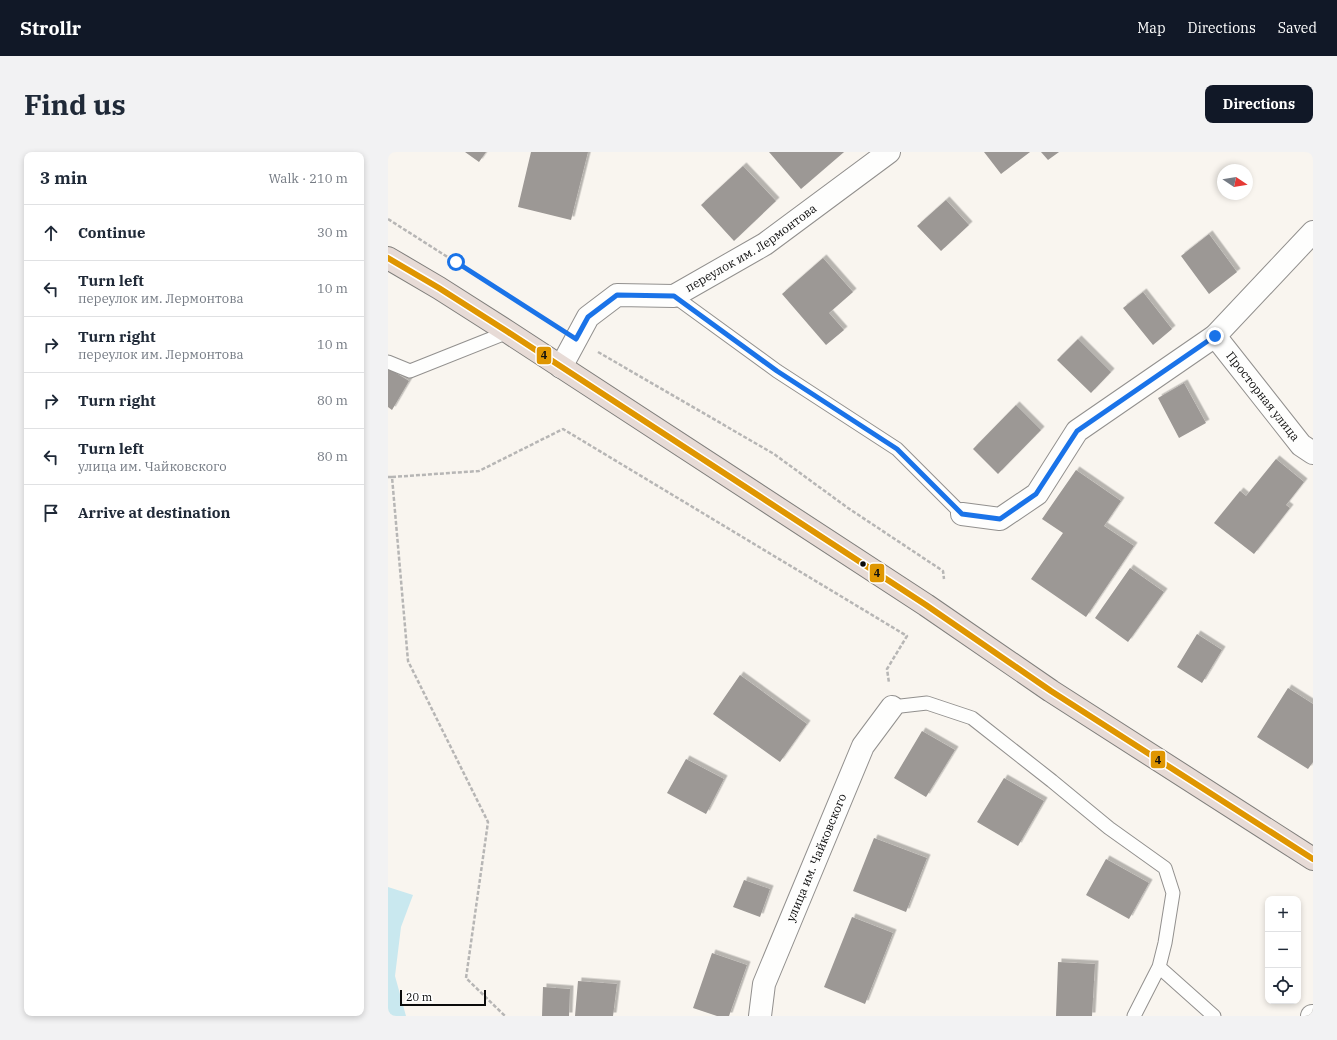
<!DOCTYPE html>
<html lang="en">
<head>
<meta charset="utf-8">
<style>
  body { margin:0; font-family:"IBM Plex Serif",serif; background:#f2f2f3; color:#1f2937 }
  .controls { position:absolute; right:12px; bottom:12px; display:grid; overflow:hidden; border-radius:8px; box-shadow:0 2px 6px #0003 }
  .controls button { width:36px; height:36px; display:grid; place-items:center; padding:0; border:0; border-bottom:1px solid #e0e1e3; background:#fff; color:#1f2937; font:20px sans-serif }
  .compass { position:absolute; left:829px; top:12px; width:36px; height:36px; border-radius:50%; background:#fff; box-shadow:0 2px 6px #0003; rotate:102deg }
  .scale { position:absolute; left:12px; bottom:10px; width:86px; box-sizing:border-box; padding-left:4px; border:2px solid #0b0b0b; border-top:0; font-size:11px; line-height:14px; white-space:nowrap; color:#0b0b0b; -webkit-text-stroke:3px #fff; paint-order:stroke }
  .stop { position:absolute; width:12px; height:12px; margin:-9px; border:3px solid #1a73e8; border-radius:50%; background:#fff }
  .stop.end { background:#1a73e8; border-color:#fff; box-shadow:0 1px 4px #0008 }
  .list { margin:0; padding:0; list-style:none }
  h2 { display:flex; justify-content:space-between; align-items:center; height:52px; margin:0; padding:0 16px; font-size:17px }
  h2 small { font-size:13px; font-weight:400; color:#747a83 }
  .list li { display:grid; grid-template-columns:26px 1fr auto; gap:12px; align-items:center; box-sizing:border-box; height:56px; padding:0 16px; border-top:1px solid #e0e1e3 }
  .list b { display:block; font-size:15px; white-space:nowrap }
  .list p { margin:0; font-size:13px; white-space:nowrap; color:#747a83 }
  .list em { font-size:13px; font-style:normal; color:#747a83 }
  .icon { flex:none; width:22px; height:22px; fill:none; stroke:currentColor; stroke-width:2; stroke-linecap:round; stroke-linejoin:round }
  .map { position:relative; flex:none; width:925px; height:864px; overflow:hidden; border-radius:8px }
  header { display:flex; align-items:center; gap:24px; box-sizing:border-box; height:56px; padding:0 20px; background:#111827; color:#fff }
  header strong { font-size:19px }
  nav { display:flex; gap:22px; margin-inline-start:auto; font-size:14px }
  .intro { display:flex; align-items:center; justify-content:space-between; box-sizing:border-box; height:96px; padding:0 24px }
  h1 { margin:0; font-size:28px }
  .button { padding:10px 18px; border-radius:8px; background:#111827; color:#fff; font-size:14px; font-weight:700 }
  main { display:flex; gap:24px; padding:0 24px }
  aside { flex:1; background:#fff; border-radius:8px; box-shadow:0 2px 6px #0003 }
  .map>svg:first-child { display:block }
  .water { fill:#c9e8ef }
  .building { fill:#9c9895; filter:url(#shadow) }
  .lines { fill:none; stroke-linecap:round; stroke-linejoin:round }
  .lane-casing { stroke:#92908e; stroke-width:15 }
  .street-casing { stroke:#92908e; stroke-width:24 }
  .highway-casing { stroke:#7f7e7b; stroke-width:24 }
  .path { stroke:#b7b6b5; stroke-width:2.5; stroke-dasharray:4 2; stroke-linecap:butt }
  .lane { stroke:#fefefd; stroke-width:13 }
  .street { stroke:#fefefd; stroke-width:22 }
  .highway { stroke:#e7dbd6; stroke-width:22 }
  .bus-1-casing { stroke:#fff; stroke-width:9 }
  .bus-1 { stroke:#df9601; stroke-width:6 }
  .route { stroke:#1a73e8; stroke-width:5 }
  .bus-dot { fill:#0b0b0b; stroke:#fff; stroke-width:1.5 }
  .labels { text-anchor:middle; stroke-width:4; stroke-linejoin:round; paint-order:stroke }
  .street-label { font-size:12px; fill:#0b0b0b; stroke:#fff }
  .line-badge { stroke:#fff; stroke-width:1.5 }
  .pale-badge-label { font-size:11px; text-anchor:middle; font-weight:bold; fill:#111 }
</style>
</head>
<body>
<header>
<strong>Strollr</strong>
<nav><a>Map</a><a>Directions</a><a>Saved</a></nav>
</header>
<div class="intro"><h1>Find us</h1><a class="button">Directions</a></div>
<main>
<aside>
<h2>3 min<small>Walk · 210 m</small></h2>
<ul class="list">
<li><svg class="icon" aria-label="ahead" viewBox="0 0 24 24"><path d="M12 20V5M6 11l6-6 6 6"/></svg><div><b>Continue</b></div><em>30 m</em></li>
<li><svg class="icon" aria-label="left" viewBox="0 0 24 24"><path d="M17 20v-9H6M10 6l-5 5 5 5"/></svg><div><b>Turn left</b><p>переулок им. Лермонтова</p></div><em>10 m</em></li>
<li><svg class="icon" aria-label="right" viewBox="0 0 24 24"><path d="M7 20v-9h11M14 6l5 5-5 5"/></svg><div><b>Turn right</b><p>переулок им. Лермонтова</p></div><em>10 m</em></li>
<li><svg class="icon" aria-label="right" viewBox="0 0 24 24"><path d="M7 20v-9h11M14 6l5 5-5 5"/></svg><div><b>Turn right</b></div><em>80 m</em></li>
<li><svg class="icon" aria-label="left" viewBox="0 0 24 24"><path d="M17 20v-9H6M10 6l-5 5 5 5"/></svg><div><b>Turn left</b><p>улица им. Чайковского</p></div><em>80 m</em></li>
<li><svg class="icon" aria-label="arrive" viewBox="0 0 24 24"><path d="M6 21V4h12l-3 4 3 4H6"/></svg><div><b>Arrive at destination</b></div></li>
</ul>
</aside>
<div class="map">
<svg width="925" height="864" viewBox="0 0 925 864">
  <defs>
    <filter id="shadow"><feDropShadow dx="3.5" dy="-3.5" stdDeviation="0" flood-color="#0004"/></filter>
  </defs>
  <rect width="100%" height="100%" fill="#f9f5ef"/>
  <path class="water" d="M 0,735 L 25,743 L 13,775 L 7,824 L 18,864 L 0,864 Z"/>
  <path class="building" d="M 77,0 L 98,0 L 91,10 Z
    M 143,0 L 200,0 L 183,68 L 130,55 Z
    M 381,0 L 456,0 L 413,37 Z
    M 596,0 L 642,0 L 613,22 Z
    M 653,0 L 671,0 L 660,8 Z
    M 355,14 L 388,49 L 346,89 L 313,53 Z
    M 558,48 L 581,73 L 553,99 L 529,74 Z
    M 821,82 L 849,120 L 821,142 L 793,104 Z
    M 435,106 L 465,140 L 441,161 L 456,178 L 438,193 L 394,142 Z
    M 755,140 L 784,177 L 765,193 L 735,156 Z
    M 690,187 L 723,220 L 703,241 L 669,208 Z
    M 0,216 L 21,229 L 4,258 L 0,255 Z
    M 796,231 L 818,271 L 791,286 L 770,246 Z
    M 628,253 L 653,278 L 610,322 L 585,297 Z
    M 888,307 L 916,330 L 898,353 L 902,356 L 866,402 L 826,371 L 852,339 L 858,344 Z
    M 688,318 L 733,349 L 716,374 L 746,394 L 698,465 L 643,427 L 675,381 L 654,367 Z
    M 742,416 L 776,440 L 740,490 L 707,466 Z
    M 809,482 L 834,498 L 814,531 L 789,515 Z
    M 352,523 L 419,572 L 392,610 L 325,562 Z
    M 900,536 L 925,552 L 925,610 L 920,617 L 869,585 Z
    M 534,579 L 567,598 L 538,645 L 506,626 Z
    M 298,607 L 336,627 L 318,662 L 279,641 Z
    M 616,626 L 656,649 L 630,694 L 589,670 Z
    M 486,686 L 539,706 L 518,760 L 465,739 Z
    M 718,707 L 761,731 L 741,767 L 698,743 Z
    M 356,728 L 382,737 L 372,765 L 345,755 Z
    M 464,765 L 505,781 L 477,852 L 436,835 Z
    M 324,801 L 359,813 L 341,864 L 329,864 L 305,856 Z
    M 670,810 L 707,812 L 704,864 L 668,864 Z
    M 190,829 L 229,832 L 225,864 L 187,864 Z
    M 155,835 L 182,837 L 181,864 L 154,864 Z"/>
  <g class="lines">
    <g class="lane-casing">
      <path id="lane" d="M 286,144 L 389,219 L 509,297 L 574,362
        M 0,210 L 22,219 L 120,180
        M 504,555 L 539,551 L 584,566 L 664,629 L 721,676 L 777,716 L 785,741 L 777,791 L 771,815 L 746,864
        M 771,815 L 826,864"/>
    </g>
    <g class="street-casing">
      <g id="street">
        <path id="s1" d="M 827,184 L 913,293 L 925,301"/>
        <path id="s2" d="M 173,215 L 200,165 L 229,143 L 286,144 L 377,92 L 501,0"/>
        <path d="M 574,362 L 612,367 L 649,342 L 689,279 L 827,184 L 925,80"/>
        <path id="s3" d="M 372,864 L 376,832 L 475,594 L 504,555"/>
        <path d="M 924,864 L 925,864"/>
      </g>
    </g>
    <g class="highway-casing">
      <path id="highway" d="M 0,106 L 51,136 L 120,180 L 538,453 L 663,539 L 925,707"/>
    </g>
    <path class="path" d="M 0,67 L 166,173
      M 210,200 L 386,302 L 460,356 L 555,419 L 556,427
      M 0,325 L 4,325 L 20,509 L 100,670 L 78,826 L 117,864
      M 4,325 L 91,319 L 175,277 L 519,484 L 499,517 L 501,531"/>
    <use href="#lane" class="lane"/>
    <use href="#street" class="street"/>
    <use href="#highway" class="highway"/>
    <g class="bus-1-casing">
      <path id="bus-1" d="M 0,106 L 51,136 L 120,180 L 538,453 L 663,539 L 925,707"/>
    </g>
    <use href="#bus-1" class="bus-1"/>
  </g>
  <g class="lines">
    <path class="route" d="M 68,110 L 188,187 L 200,165 L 229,143 L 286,144 L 389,219 L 509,297 L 574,362 L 612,367 L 648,342 L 689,279 L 827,184"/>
  </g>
  <circle class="bus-dot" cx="475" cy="412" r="3.5"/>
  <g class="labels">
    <g class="street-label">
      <text dy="4" stroke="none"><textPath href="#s2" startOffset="241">переулок им. Лермонтова</textPath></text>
      <text dy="4" stroke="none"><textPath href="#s1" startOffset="77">Просторная улица</textPath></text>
      <text dy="4" stroke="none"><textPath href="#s3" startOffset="169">улица им. Чайковского</textPath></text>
    </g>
  </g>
  <g class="line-badge">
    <rect x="148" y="194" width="16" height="19" rx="4" fill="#df9601"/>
    <rect x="481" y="411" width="16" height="20" rx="4" fill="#df9601"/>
    <rect x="762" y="598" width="16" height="19" rx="4" fill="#df9601"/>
  </g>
  <g class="pale-badge-label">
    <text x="156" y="207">4</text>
    <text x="489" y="425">4</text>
    <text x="770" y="612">4</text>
  </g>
</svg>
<div class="controls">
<button>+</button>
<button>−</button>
<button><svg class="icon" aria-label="locate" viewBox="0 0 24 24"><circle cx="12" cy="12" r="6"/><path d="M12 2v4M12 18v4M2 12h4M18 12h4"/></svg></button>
</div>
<svg class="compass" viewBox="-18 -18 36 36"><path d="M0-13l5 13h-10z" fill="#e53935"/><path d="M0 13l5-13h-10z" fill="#747a83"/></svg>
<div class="scale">20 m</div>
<div class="stop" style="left:68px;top:110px"></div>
<div class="stop end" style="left:827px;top:184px"></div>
</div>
</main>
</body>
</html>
